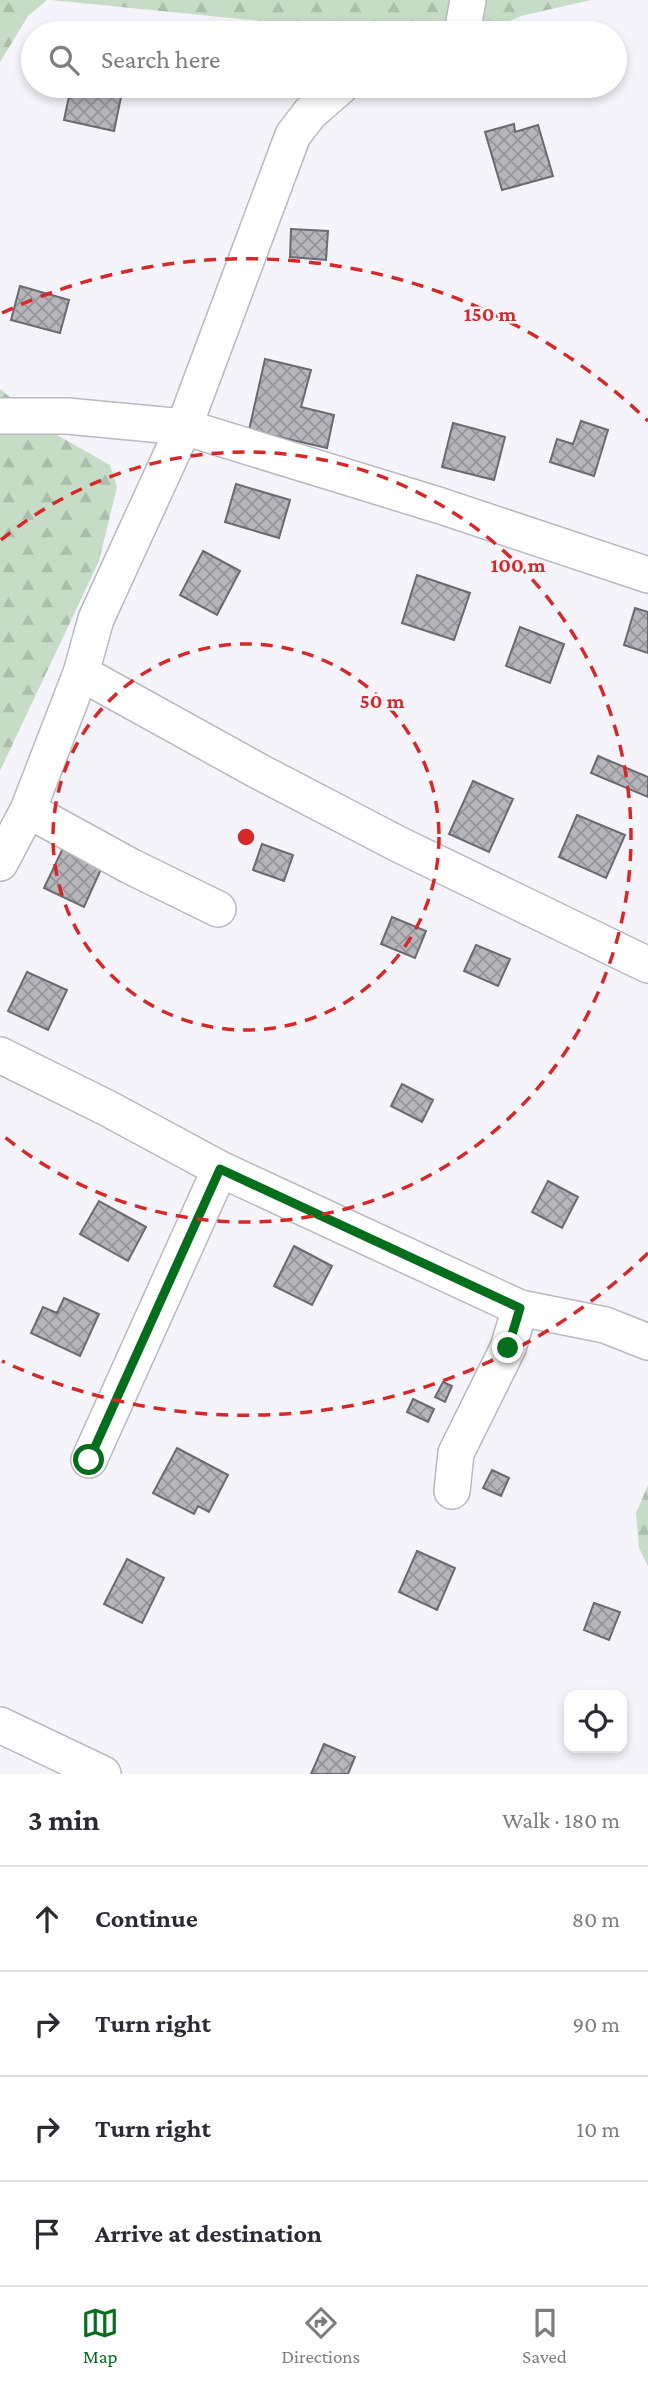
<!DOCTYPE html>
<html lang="en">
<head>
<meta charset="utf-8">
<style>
  body { margin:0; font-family:"Crimson Pro",serif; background:#f7f7f7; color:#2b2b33 }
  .controls { position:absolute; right:21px; bottom:21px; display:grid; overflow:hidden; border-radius:14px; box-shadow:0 4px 10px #0003 }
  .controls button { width:63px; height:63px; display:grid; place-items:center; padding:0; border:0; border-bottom:2px solid #e1e1e2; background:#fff; color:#2b2b33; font:35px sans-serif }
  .stop { position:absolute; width:21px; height:21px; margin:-16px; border:5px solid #046e1d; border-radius:50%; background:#fff }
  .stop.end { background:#046e1d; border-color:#fff; box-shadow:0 2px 7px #0008 }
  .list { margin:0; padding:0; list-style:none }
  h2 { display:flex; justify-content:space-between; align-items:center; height:91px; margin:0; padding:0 28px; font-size:30px }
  h2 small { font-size:23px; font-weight:400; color:#7c7c81 }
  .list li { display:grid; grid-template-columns:46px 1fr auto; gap:21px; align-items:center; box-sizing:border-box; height:105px; padding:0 28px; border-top:2px solid #e1e1e2 }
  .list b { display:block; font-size:26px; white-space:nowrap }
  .list em { font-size:23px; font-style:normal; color:#7c7c81 }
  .icon { flex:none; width:38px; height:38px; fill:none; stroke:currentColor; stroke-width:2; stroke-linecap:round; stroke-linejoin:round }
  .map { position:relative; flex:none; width:648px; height:1774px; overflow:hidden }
  .search { position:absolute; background:#fff; box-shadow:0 4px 10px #0003; left:21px; right:21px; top:21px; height:77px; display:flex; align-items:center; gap:18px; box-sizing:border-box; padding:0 24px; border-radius:38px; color:#7c7c81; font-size:26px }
  .sheet { height:511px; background:#fff }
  nav { display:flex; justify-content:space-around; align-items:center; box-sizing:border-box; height:98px; border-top:2px solid #e1e1e2; background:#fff; font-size:19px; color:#7c7c81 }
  nav a { display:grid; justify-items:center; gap:4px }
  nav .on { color:#046e1d }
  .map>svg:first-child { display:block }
  .forest { fill:url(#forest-firs) }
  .building { fill:url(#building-cross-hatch); stroke:#6b6a70; stroke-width:2 }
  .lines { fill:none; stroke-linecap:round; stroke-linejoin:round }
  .minor-casing { stroke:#bab9bf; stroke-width:38 }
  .minor { stroke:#fff; stroke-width:35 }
  .route { stroke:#046e1d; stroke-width:9 }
  .ring { fill:none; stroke:#d62828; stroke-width:3.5; stroke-dasharray:12 9 }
  .centre { fill:#d62828; stroke:#f5f4fa; stroke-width:3.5 }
  .ring-label { font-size:21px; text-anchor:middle; font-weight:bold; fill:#d62828; stroke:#f5f4fa; stroke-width:5; stroke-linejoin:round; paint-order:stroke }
</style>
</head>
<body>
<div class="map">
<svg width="648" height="1774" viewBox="0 0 648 1774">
  <defs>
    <pattern id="forest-firs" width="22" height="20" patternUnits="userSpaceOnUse" patternTransform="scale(1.75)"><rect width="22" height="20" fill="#c6dcc6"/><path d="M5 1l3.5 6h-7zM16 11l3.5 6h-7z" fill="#abbeab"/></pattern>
    <pattern id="building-cross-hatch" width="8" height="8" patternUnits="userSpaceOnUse" patternTransform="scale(1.75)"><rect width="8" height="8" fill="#b6b5ba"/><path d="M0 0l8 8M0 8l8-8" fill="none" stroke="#959498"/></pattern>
  </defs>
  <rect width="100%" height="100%" fill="#f5f4fa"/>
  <path class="forest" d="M 0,0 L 47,0 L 28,16 L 0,62 Z
    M 51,0 L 591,0 L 521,16 L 482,33 L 382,33 Z
    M 0,389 L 57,435 L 110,465 L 117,487 L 99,561 L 0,771 Z
    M 648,1485 L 648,1566 L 639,1548 L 636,1513 Z"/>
  <path class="building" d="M 71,87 L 121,97 L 114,131 L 64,120 Z
    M 514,124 L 515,132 L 538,125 L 553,176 L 502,190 L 485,132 Z
    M 291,229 L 328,231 L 326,260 L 290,257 Z
    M 20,286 L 69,300 L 60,333 L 11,320 Z
    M 265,359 L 311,370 L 301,407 L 334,415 L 327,448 L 249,430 Z
    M 581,421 L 608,430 L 594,476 L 550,462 L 557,439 L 573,444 Z
    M 453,423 L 505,437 L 494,480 L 442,467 Z
    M 236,484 L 290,500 L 279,538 L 225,522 Z
    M 203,551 L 240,571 L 217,615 L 180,595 Z
    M 417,575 L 470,593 L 454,640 L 402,623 Z
    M 635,608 L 648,612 L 648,653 L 624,645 Z
    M 520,627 L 564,644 L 550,683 L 506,666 Z
    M 598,756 L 648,777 L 648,797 L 591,773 Z
    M 473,781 L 513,799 L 489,852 L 449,834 Z
    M 577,815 L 625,835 L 606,878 L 559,857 Z
    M 262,844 L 293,855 L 284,881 L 253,870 Z
    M 63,848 L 102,867 L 84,907 L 44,888 Z
    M 392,917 L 426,931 L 415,958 L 381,944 Z
    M 476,945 L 510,959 L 498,986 L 464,971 Z
    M 27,972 L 67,990 L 48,1030 L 8,1011 Z
    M 402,1084 L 433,1100 L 422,1122 L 391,1106 Z
    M 548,1181 L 578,1197 L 562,1228 L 532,1212 Z
    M 99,1201 L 146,1227 L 128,1261 L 80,1234 Z
    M 294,1246 L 332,1266 L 312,1305 L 274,1286 Z
    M 64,1298 L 99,1314 L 80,1356 L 31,1333 L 43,1307 L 57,1313 Z
    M 443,1382 L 452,1386 L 445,1402 L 435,1397 Z
    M 413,1399 L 434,1409 L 428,1422 L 407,1412 Z
    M 177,1448 L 228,1475 L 209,1512 L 198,1506 L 194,1514 L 153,1493 Z
    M 492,1470 L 509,1478 L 501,1496 L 483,1488 Z
    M 417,1551 L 455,1568 L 437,1610 L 399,1592 Z
    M 127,1559 L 164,1578 L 142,1623 L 104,1604 Z
    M 594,1603 L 620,1612 L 609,1640 L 584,1630 Z
    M 324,1744 L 355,1757 L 348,1774 L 311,1774 Z"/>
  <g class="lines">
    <g class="minor-casing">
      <path id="minor" d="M 462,33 L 468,0
        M 0,416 L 67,416 L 184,427 L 441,506 L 648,575
        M 81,673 L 260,772 L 400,845 L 648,965
        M 28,810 L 130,866 L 218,909
        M 0,863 L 28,810 L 81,673 L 96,619 L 184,427 L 293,135 L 310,113 L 341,86
        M 0,1055 L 107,1108 L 220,1169 L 520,1308 L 508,1348 L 456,1453 L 452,1491
        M 520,1308 L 605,1325 L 648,1342
        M 89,1460 L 220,1169
        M 0,1725 L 103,1774"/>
    </g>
    <use href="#minor" class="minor"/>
  </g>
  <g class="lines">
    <path class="route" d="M 89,1460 L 220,1169 L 520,1308 L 508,1348"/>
  </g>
  <g class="ring">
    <circle cx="246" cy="837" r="193"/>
    <path d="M1 540A385 385 0 1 1 1 1134"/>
    <path d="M648 1253A578 578 0 0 1 2 1361M2 313A578 578 0 0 1 648 421"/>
  </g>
  <circle cx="246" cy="837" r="10" class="centre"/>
  <g class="ring-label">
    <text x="490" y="321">150 m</text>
    <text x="518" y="572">100 m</text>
    <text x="382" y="708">50 m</text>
  </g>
</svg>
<div class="controls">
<button><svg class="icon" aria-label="locate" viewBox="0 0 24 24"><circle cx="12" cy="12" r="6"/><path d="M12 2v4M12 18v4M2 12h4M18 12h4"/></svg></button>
</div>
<div class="stop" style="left:89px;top:1460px"></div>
<div class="stop end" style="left:508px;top:1348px"></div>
<div class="search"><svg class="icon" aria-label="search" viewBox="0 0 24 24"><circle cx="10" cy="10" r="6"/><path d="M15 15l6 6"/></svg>Search here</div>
</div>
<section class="sheet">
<h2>3 min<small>Walk · 180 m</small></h2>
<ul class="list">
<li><svg class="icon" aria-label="ahead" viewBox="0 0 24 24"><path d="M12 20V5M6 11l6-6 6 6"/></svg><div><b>Continue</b></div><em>80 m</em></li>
<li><svg class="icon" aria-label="right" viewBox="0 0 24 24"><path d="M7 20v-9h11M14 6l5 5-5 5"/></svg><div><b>Turn right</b></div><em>90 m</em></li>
<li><svg class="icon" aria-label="right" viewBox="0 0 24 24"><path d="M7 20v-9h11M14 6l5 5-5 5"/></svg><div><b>Turn right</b></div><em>10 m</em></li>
<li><svg class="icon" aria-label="arrive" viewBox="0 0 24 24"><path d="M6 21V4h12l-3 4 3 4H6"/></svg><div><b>Arrive at destination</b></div></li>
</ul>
</section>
<nav>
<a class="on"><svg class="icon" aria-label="map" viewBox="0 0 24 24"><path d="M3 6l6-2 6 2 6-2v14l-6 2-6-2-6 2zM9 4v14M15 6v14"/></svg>Map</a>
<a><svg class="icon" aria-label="directions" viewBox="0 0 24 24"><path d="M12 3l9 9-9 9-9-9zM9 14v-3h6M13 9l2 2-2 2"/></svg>Directions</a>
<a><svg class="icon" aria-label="saved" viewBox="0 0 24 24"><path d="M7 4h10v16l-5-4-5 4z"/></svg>Saved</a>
</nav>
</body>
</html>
